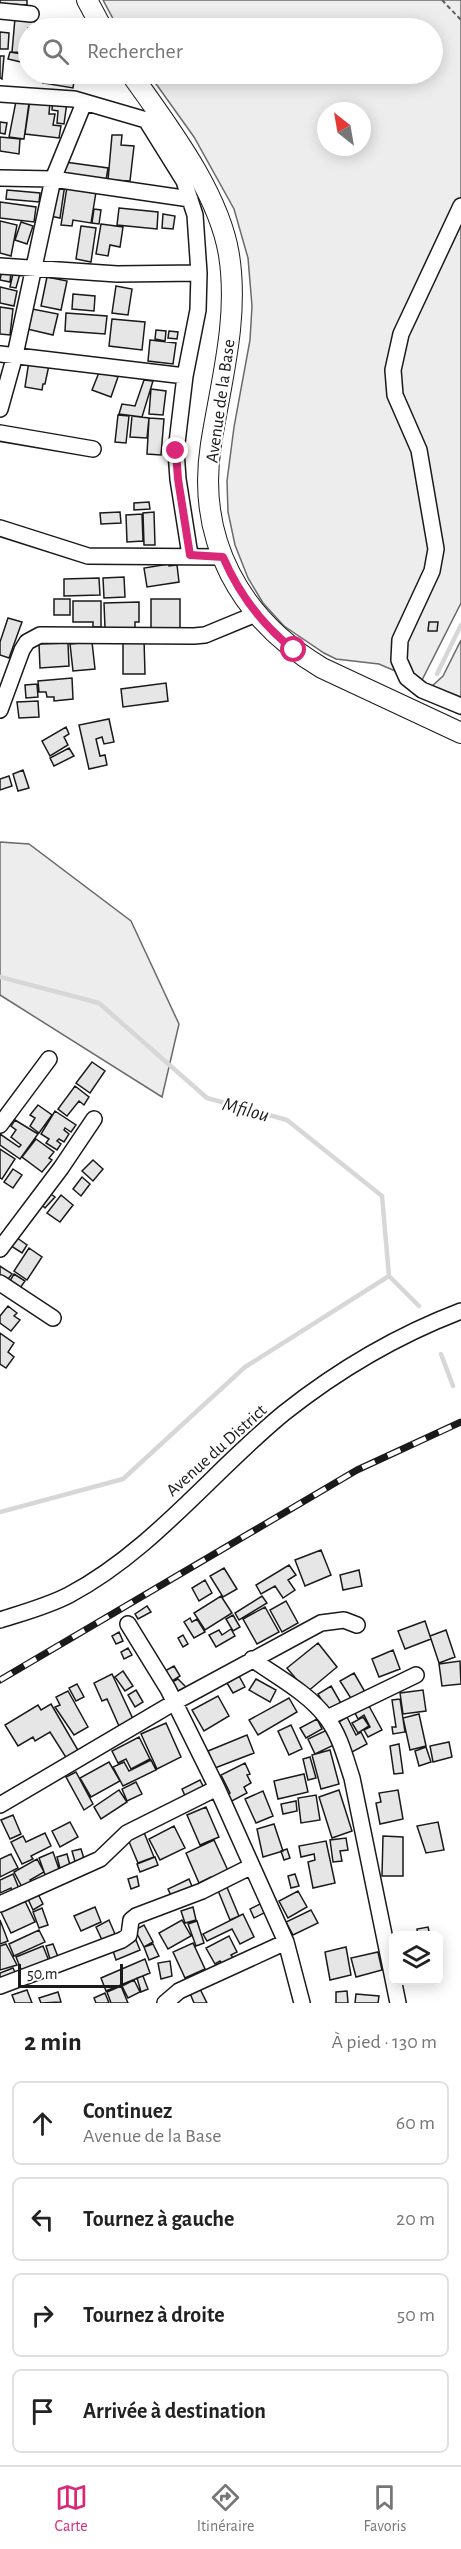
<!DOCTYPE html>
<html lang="fr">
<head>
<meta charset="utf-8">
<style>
  body { margin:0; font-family:"Alegreya Sans",sans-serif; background:#f2f2f2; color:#222 }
  .controls { position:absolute; right:18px; bottom:18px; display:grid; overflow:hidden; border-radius:9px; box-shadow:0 3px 15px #0003 }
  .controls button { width:54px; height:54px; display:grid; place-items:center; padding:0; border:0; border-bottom:2px solid #e0e0e0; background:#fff; color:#222; font:30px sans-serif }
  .compass { position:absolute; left:317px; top:102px; width:54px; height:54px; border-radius:50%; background:#fff; box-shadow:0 3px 15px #0003; rotate:329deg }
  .scale { position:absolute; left:18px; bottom:15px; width:105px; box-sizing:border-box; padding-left:6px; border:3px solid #1a1a1a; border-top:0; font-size:16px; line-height:21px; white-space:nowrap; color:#1a1a1a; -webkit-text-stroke:4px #fff; paint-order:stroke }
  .stop { position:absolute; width:18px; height:18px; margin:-14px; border:4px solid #db2777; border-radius:50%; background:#fff }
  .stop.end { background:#db2777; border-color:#fff; box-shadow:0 2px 6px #0008 }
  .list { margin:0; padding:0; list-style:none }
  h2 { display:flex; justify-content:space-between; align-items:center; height:78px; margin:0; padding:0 24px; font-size:26px }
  h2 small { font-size:20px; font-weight:400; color:#767676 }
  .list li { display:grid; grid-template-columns:39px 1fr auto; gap:18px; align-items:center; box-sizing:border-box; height:84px; margin:0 12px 12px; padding:0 12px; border:2px solid #e0e0e0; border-radius:9px }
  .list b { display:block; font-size:22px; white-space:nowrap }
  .list p { margin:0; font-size:20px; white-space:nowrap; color:#767676 }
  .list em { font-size:20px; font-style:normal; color:#767676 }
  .icon { flex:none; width:33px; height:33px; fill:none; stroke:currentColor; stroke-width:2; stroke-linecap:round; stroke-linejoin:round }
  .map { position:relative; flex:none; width:461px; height:2003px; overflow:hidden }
  .search { position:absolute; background:#fff; box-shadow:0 3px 15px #0003; left:18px; right:18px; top:18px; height:66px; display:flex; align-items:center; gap:15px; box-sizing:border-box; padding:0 21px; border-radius:33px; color:#767676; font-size:22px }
  .sheet { height:462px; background:#fff }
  nav { display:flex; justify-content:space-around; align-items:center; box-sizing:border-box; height:84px; border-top:2px solid #e0e0e0; background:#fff; font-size:16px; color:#767676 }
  nav a { display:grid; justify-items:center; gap:3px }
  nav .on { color:#db2777 }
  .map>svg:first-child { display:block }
  .built { fill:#ededed; stroke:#6a6a6a; stroke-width:1.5; fill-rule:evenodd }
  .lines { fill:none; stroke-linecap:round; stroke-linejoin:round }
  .stream { stroke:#d7d7d7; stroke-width:4.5 }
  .building { fill:#e6e6e6; stroke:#1a1a1a; stroke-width:1.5 }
  .minor-casing { stroke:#1a1a1a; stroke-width:18 }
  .major-casing { stroke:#1a1a1a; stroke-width:22 }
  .path { stroke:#5f5f5f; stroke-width:2; stroke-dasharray:4.5 3; stroke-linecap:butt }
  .minor { stroke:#fff; stroke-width:15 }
  .major { stroke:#fff; stroke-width:20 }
  .rail-casing { stroke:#1a1a1a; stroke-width:7 }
  .rail { stroke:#fff; stroke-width:4.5; stroke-dasharray:14; stroke-linecap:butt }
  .route { stroke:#db2777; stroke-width:8 }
  .labels { text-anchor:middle; stroke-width:4.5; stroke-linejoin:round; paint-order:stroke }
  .street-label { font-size:18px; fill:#1a1a1a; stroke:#fff }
  .water-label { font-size:20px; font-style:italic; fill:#1a1a1a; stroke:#fff }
</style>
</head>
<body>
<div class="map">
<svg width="461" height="2003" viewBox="0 0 461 2003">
  <rect width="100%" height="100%" fill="#fff"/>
  <path class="built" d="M 103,0 L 461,0 L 461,603 L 421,682 L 379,664 L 336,659 L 324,653 L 284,626 L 263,603 L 248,578 L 235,545 L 228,512 L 227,481 L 234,427 L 250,340 L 252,306 L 248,258 L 234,209 L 194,137 L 149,74 L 432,74 L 432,28 L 118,28 ZM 326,111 L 362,111 L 362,147 L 326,147 Z
    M 461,640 L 461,715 L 420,697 L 443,676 Z
    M 0,842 L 29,844 L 131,921 L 179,1024 L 162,1097 L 0,995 Z"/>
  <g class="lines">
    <path class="stream" d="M 437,674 L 461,625
      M 0,977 L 99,1003 L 207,1098 L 287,1120 L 382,1196 L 389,1276 L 419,1306
      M 441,1354 L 453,1386
      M 0,1512 L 123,1479 L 245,1367 L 389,1276"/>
  </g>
  <path class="building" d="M 0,0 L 27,0 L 27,5 L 0,4 Z
    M 15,18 L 35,20 L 34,28 L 28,28 L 28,53 L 12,52 Z
    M 0,32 L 9,33 L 8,49 L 0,49 Z
    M 10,52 L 22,54 L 21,62 L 8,59 Z
    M 0,56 L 4,56 L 2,79 L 0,78 Z
    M 45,74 L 75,74 L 73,88 L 43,83 Z
    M 30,100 L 50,102 L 49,114 L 55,114 L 53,125 L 61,126 L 59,138 L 25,134 Z
    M 53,100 L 67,102 L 64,124 L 57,123 L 58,111 L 52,110 Z
    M 16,101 L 29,103 L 24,139 L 9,137 Z
    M 0,122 L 7,123 L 5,134 L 0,133 Z
    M 112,135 L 122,135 L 121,145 L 134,146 L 130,181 L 108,180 Z
    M 0,137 L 20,139 L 19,154 L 0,151 Z
    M 65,162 L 108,168 L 106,180 L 63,175 Z
    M 59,183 L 65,184 L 60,218 L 50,216 Z
    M 67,187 L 96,192 L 91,223 L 73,220 L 72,226 L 61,225 Z
    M 7,190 L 40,193 L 39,202 L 6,199 Z
    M 0,202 L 36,207 L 34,222 L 0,218 Z
    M 119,208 L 158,212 L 157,229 L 117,225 Z
    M 94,209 L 101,210 L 99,224 L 92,223 Z
    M 163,214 L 175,216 L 173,229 L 162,228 Z
    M 0,221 L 17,225 L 11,256 L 0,253 Z
    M 21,222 L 33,226 L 27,244 L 15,240 Z
    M 101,224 L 123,227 L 120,247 L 110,245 L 108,256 L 96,254 Z
    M 81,226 L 96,228 L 91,262 L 76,259 Z
    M 14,269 L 21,270 L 16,288 L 10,287 Z
    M 2,270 L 11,271 L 10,282 L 0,280 Z
    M 47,277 L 67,281 L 61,310 L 41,306 Z
    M 116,286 L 132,289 L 128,315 L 112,313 Z
    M 0,287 L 17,291 L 14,306 L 0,303 Z
    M 73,294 L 95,296 L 94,311 L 72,309 Z
    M 0,307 L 13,309 L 10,335 L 0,334 Z
    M 27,308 L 58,314 L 53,335 L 23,328 Z
    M 66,313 L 107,316 L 105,334 L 65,331 Z
    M 112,319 L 145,322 L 142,350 L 109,346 Z
    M 156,330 L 166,331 L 165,341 L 155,339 Z
    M 169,331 L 178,332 L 177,339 L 168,338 Z
    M 150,340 L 176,343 L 173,364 L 148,361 Z
    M 29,361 L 49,365 L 45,384 L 43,384 L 42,390 L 25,387 Z
    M 100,370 L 118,377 L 111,397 L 92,390 Z
    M 144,380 L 153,381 L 142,417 L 119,414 L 122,404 L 135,406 Z
    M 151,389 L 166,391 L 163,415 L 149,414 Z
    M 118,415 L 129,416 L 126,443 L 115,442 Z
    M 132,416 L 149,418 L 147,438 L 130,437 Z
    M 149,418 L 164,419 L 161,455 L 147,454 Z
    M 149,502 L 150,509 L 134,510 L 134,503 Z
    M 120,512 L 121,523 L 101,524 L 100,513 Z
    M 154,512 L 155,545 L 144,545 L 143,513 Z
    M 142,514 L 143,541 L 127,542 L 126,515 Z
    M 169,564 L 169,566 L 177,565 L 179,582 L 147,587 L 144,568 Z
    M 124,577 L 125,597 L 104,598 L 103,578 Z
    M 99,578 L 100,595 L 64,596 L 64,579 Z
    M 54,599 L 70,599 L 70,615 L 54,615 Z
    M 151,599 L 180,599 L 180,628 L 151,628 Z
    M 73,601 L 101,601 L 101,627 L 93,627 L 93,622 L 73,622 Z
    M 139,602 L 139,622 L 135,622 L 135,628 L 105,628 L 104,603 Z
    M 8,618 L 22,622 L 9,658 L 0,655 L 0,642 Z
    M 429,622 L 438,622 L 437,631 L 428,631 Z
    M 144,639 L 145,674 L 123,674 L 123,640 Z
    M 92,642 L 95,669 L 73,671 L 70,644 Z
    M 68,643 L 69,666 L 40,668 L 39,644 Z
    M 72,678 L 73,699 L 54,701 L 54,697 L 47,697 L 46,692 L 39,692 L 38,681 Z
    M 166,683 L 168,701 L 123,707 L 121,689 Z
    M 37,684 L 38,697 L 26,698 L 25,685 Z
    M 38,701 L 39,717 L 19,718 L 17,702 Z
    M 109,719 L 114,742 L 104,744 L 102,737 L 96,739 L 100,756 L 105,755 L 107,765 L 89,769 L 79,725 Z
    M 66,727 L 69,734 L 64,737 L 68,745 L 50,756 L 42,741 Z
    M 69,748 L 74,756 L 54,766 L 50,758 Z
    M 23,770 L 29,788 L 18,791 L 13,774 Z
    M 9,776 L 12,786 L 0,790 L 0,779 Z
    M 92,1062 L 105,1071 L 90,1093 L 76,1083 Z
    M 75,1086 L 89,1097 L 84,1105 L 79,1101 L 67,1116 L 58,1109 Z
    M 38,1105 L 52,1115 L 39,1133 L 30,1126 L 35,1118 L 30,1115 Z
    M 55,1111 L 76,1125 L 71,1132 L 65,1128 L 64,1130 L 69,1134 L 64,1142 L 59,1139 L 57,1141 L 61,1144 L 57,1150 L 46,1143 L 49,1139 L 41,1134 Z
    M 15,1120 L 38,1134 L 20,1159 L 0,1145 L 0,1134 L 19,1147 L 21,1145 L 11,1137 L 16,1130 L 11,1126 Z
    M 36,1139 L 54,1152 L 49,1158 L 52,1160 L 42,1172 L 22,1157 Z
    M 0,1149 L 15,1159 L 2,1179 L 0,1178 Z
    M 93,1160 L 103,1169 L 93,1181 L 82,1171 Z
    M 13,1169 L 22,1175 L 13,1188 L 4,1182 Z
    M 82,1177 L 90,1184 L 81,1196 L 73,1189 Z
    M 48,1192 L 55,1197 L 45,1208 L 39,1202 Z
    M 61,1195 L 73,1205 L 60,1222 L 47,1213 Z
    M 13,1235 L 27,1245 L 22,1253 L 8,1244 Z
    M 29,1248 L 42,1257 L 27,1280 L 14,1271 Z
    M 0,1266 L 12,1274 L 5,1283 L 0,1279 Z
    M 14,1274 L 25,1281 L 18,1291 L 8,1284 Z
    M 8,1306 L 17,1313 L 14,1316 L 20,1320 L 11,1331 L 0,1323 L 0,1316 Z
    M 0,1333 L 14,1343 L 8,1352 L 14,1357 L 6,1368 L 0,1364 Z
    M 321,1550 L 331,1575 L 305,1586 L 295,1560 Z
    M 289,1565 L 296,1575 L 288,1580 L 295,1590 L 283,1598 L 275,1586 L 261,1594 L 256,1585 Z
    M 224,1568 L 237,1589 L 223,1597 L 210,1576 Z
    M 359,1570 L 362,1586 L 343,1590 L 340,1575 Z
    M 205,1580 L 212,1593 L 199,1601 L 192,1588 Z
    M 221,1596 L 232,1613 L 205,1630 L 194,1613 Z
    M 262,1596 L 267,1603 L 239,1620 L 235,1613 Z
    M 286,1601 L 298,1623 L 282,1632 L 270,1610 Z
    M 147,1606 L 151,1612 L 138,1619 L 135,1614 Z
    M 265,1607 L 279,1632 L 257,1644 L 243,1619 Z
    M 233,1615 L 240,1627 L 233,1631 L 226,1619 Z
    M 190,1618 L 192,1622 L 197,1619 L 205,1632 L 194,1638 L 184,1622 Z
    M 425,1621 L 431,1639 L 405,1649 L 398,1631 Z
    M 231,1629 L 235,1636 L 216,1647 L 209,1635 L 219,1630 L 222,1635 Z
    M 446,1630 L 455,1657 L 439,1663 L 430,1636 Z
    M 119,1632 L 123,1641 L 116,1644 L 112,1636 Z
    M 183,1635 L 188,1644 L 183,1647 L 178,1638 Z
    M 318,1643 L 337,1667 L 307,1692 L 287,1668 Z
    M 128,1648 L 132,1655 L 124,1659 L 121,1652 Z
    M 393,1650 L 400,1669 L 379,1677 L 372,1659 Z
    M 460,1661 L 461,1684 L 442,1686 L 439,1664 Z
    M 174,1666 L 180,1676 L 169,1683 L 163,1672 Z
    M 123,1671 L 133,1686 L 125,1691 L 115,1677 Z
    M 354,1673 L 365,1692 L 352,1700 L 340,1681 Z
    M 112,1674 L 133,1719 L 119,1726 L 107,1699 L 102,1701 L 94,1683 Z
    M 239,1676 L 245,1687 L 233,1693 L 227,1683 Z
    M 178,1679 L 186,1687 L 177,1692 L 172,1682 Z
    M 256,1679 L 276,1690 L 270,1702 L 249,1690 Z
    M 77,1684 L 84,1697 L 76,1701 L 69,1688 Z
    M 331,1686 L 342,1705 L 329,1713 L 318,1694 Z
    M 136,1690 L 143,1702 L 135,1707 L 128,1695 Z
    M 423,1690 L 426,1711 L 403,1714 L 400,1693 Z
    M 68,1691 L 88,1727 L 74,1735 L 55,1707 L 60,1705 L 56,1697 Z
    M 218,1696 L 229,1716 L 204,1731 L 192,1710 Z
    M 289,1698 L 297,1712 L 258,1735 L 249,1720 Z
    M 400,1699 L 405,1732 L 393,1734 L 392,1727 L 396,1727 L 392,1700 Z
    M 51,1704 L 79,1752 L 67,1759 L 50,1732 L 35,1741 L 33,1737 L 18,1746 L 5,1725 L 38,1705 L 41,1710 Z
    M 369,1706 L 382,1730 L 368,1737 L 364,1730 L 370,1727 L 364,1715 L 358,1719 L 355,1713 Z
    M 419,1714 L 426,1746 L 410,1750 L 403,1718 Z
    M 347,1717 L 356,1735 L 361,1732 L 367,1744 L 352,1752 L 337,1723 Z
    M 363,1717 L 369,1726 L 358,1733 L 352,1723 Z
    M 317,1719 L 322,1729 L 306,1738 L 300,1728 Z
    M 166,1723 L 181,1757 L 157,1769 L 141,1734 Z
    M 291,1725 L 302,1749 L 289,1755 L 278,1731 Z
    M 327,1730 L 334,1745 L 315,1754 L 308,1739 Z
    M 247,1735 L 254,1753 L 215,1768 L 208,1751 Z
    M 139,1737 L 150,1759 L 131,1769 L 126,1759 L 118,1763 L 112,1751 Z
    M 449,1742 L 452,1757 L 433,1762 L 430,1746 Z
    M 399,1744 L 403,1773 L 394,1774 L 390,1746 Z
    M 426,1747 L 431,1762 L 419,1766 L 415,1751 Z
    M 330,1750 L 339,1784 L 321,1789 L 312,1755 Z
    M 310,1757 L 316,1778 L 308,1780 L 303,1759 Z
    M 151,1760 L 156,1770 L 123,1786 L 113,1767 L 124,1762 L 129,1771 Z
    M 109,1762 L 120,1781 L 91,1797 L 80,1778 Z
    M 245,1763 L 250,1774 L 247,1775 L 251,1783 L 244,1787 L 247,1793 L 230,1802 L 227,1795 L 230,1793 L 221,1775 Z
    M 76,1772 L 93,1804 L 84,1810 L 66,1777 Z
    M 304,1774 L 308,1792 L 278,1799 L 274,1781 Z
    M 200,1780 L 204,1788 L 186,1798 L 182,1789 Z
    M 136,1782 L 142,1794 L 127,1801 L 122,1789 Z
    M 119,1790 L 127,1802 L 101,1819 L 94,1807 Z
    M 339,1790 L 352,1831 L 332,1838 L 319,1797 Z
    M 398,1790 L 403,1819 L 380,1824 L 376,1803 L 381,1802 L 379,1793 Z
    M 263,1791 L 273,1816 L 256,1823 L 245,1799 Z
    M 316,1795 L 320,1820 L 301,1823 L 298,1798 Z
    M 296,1801 L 297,1811 L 283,1814 L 281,1804 Z
    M 206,1807 L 219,1837 L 200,1845 L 187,1815 Z
    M 13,1815 L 21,1834 L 10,1839 L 1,1820 Z
    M 70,1822 L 78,1837 L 60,1847 L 52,1831 Z
    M 438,1822 L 444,1850 L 426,1853 L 417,1826 Z
    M 274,1824 L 283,1851 L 263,1857 L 257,1829 Z
    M 174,1826 L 185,1848 L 160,1860 L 149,1839 Z
    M 143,1830 L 154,1857 L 138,1863 L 127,1837 Z
    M 45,1833 L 51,1846 L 31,1856 L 33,1859 L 22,1864 L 11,1842 L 23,1836 L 26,1842 Z
    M 383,1836 L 403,1837 L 403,1876 L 382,1876 Z
    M 346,1838 L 348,1850 L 340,1851 L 342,1861 L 333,1862 L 330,1840 Z
    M 214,1840 L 230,1875 L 213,1882 L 211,1877 L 199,1883 L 186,1853 Z
    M 326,1841 L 335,1883 L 313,1888 L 308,1862 L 315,1860 L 314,1854 L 301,1857 L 299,1846 Z
    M 81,1849 L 85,1862 L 76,1865 L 72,1851 Z
    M 287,1849 L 290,1858 L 284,1860 L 281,1851 Z
    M 53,1852 L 61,1875 L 47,1880 L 39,1858 Z
    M 11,1854 L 18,1868 L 0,1877 L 0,1859 Z
    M 67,1854 L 71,1869 L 61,1872 L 57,1857 Z
    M 155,1857 L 158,1865 L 140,1872 L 137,1864 Z
    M 37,1859 L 44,1872 L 30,1880 L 33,1885 L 24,1891 L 14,1872 Z
    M 13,1874 L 20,1891 L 13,1895 L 11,1888 L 0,1893 L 0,1880 Z
    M 295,1874 L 299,1886 L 291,1888 L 288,1876 Z
    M 137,1876 L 139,1886 L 131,1889 L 128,1879 Z
    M 189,1879 L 194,1891 L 173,1900 L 168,1889 Z
    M 226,1885 L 239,1916 L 230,1920 L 217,1888 Z
    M 298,1891 L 307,1907 L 288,1918 L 279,1901 Z
    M 37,1892 L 43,1904 L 33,1910 L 27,1897 Z
    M 24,1899 L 35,1922 L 11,1933 L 0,1910 Z
    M 262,1903 L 266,1912 L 254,1918 L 250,1909 Z
    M 95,1907 L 101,1922 L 81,1931 L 74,1916 Z
    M 193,1907 L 196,1920 L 185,1923 L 181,1911 Z
    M 42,1908 L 48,1925 L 39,1928 L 33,1912 Z
    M 311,1910 L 318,1923 L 293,1935 L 286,1922 Z
    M 243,1914 L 254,1937 L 240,1944 L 232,1929 L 207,1941 L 203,1934 Z
    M 0,1920 L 8,1941 L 0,1944 Z
    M 109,1920 L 115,1934 L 102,1940 L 96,1927 Z
    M 182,1920 L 191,1936 L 168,1949 L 159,1933 Z
    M 197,1921 L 204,1943 L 196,1946 L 188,1924 Z
    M 144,1925 L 153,1942 L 144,1947 L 135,1930 Z
    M 428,1927 L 430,1936 L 418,1936 L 417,1929 Z
    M 39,1930 L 45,1942 L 14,1956 L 9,1944 Z
    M 229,1936 L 237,1952 L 231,1955 L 234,1959 L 223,1965 L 220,1961 L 215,1964 L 206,1948 Z
    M 136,1940 L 140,1950 L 116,1960 L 113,1951 Z
    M 193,1943 L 205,1969 L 185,1978 L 173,1952 Z
    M 6,1944 L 17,1965 L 0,1970 L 0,1946 Z
    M 53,1944 L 58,1957 L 50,1959 L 46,1946 Z
    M 153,1944 L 159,1956 L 149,1960 L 144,1947 Z
    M 43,1946 L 49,1961 L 22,1972 L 16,1957 Z
    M 346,1947 L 351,1975 L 330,1980 L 325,1952 Z
    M 378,1952 L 382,1970 L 356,1977 L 351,1958 Z
    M 145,1959 L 150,1973 L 106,1991 L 101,1978 Z
    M 170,1961 L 172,1976 L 161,1979 L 158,1963 Z
    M 13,1968 L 16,1974 L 0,1979 L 0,1973 Z
    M 143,1976 L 148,1989 L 141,1992 L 137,1978 Z
    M 134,1980 L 140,1992 L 128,1998 L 122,1986 Z
    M 121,1986 L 128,2003 L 111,2003 L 107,1992 Z
    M 199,1987 L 207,2003 L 194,2003 L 189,1991 Z
    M 27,1990 L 32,2003 L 15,2003 L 12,1995 Z
    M 347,1991 L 348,2003 L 336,2003 L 336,1992 Z
    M 58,1992 L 61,2002 L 41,2003 L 39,1998 Z
    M 105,1993 L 109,2003 L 96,2003 L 94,1998 Z
    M 356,1994 L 379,1996 L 378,2003 L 355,2003 Z"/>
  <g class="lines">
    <g class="minor-casing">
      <path id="minor" d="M 0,11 L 31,14
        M 0,94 L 74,99 L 146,120 L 156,121
        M 146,120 L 184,181 L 195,215 L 199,273 L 198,310 L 185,376 L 176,451 L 178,479 L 190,555
        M 0,178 L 53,179 L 190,199
        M 461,206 L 401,334 L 393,370 L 395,395 L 419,450 L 436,549 L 432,571 L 400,640 L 399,660 L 407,678 L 422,690 L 461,706
        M 0,266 L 117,274 L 199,273
        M 0,354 L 185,376
        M 0,409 L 15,355 L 53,179 L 84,103
        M 0,433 L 93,449
        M 0,528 L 88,556 L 223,557
        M 0,710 L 22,650 L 27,642 L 40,635 L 194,636 L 205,635 L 256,614
        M 0,1125 L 49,1059
        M 0,1249 L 61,1168 L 94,1119
        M 0,1283 L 53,1318
        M 0,1620 C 22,1613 48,1606 69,1595 C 152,1551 212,1472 284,1413 C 337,1371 398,1335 461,1311
        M 128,1624 L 168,1689 L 217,1788 L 286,1942 L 302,2003
        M 252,1659 C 277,1677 308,1693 326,1717 C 340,1735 345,1757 352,1778 L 398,2003
        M 327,1718 L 416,1675
        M 0,1805 L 175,1702 L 321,1623 L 344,1620 L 357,1625
        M 0,1904 L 100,1859 L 127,1833 L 217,1788
        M 0,1986 L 122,1940 L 129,1935 L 131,1920 L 136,1916 L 202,1891 L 252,1866
        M 165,2003 L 179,1991 L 286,1942"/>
    </g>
    <g class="major-casing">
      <path id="major" d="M 87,0 L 102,28
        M 131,74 C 167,125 219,192 229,255 C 239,319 221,381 211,444 C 196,540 240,619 322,668 L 461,733"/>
    </g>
    <path class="path" d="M 442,0 L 461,20"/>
    <use href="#minor" class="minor"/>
    <use href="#major" class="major"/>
    <g class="rail-casing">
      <path id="rail" d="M 0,1680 L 357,1470 L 461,1422"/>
    </g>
    <use href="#rail" class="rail"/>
  </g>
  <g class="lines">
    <path class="route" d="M 176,451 L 178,479 L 190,555 L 223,557 C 239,594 262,625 294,650"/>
  </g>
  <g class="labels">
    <g class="street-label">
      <text transform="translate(220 401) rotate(-82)" y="6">Avenue de la Base</text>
      <text transform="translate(216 1450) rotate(-42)" y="6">Avenue du District</text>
    </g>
    <g class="water-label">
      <text transform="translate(246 1109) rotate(15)" y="7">Mfilou</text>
    </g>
  </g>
</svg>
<div class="controls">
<button><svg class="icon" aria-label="layers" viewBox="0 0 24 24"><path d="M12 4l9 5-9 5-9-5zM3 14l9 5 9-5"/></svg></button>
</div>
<svg class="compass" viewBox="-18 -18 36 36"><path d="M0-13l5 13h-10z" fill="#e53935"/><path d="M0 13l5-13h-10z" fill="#767676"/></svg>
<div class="scale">50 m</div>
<div class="stop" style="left:294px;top:650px"></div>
<div class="stop end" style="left:176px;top:451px"></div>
<div class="search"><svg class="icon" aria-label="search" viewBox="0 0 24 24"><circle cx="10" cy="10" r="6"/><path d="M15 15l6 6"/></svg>Rechercher</div>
</div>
<section class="sheet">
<h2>2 min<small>À pied · 130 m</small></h2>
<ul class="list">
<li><svg class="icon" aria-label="ahead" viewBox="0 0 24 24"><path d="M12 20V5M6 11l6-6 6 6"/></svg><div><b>Continuez</b><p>Avenue de la Base</p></div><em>60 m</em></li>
<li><svg class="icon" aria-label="left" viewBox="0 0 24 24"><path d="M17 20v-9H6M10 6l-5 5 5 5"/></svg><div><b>Tournez à gauche</b></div><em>20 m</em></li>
<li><svg class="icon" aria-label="right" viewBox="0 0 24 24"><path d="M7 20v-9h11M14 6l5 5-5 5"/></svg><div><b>Tournez à droite</b></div><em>50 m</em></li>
<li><svg class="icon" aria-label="arrive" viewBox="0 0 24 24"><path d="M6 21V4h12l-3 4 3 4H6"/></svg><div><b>Arrivée à destination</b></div></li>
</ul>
</section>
<nav>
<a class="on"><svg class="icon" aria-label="map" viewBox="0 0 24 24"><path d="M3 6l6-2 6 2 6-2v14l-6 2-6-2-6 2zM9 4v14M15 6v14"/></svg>Carte</a>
<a><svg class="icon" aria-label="directions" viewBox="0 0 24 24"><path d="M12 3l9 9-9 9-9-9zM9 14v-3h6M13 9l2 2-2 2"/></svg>Itinéraire</a>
<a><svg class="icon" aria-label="saved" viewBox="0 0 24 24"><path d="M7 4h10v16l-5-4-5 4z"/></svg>Favoris</a>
</nav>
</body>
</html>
